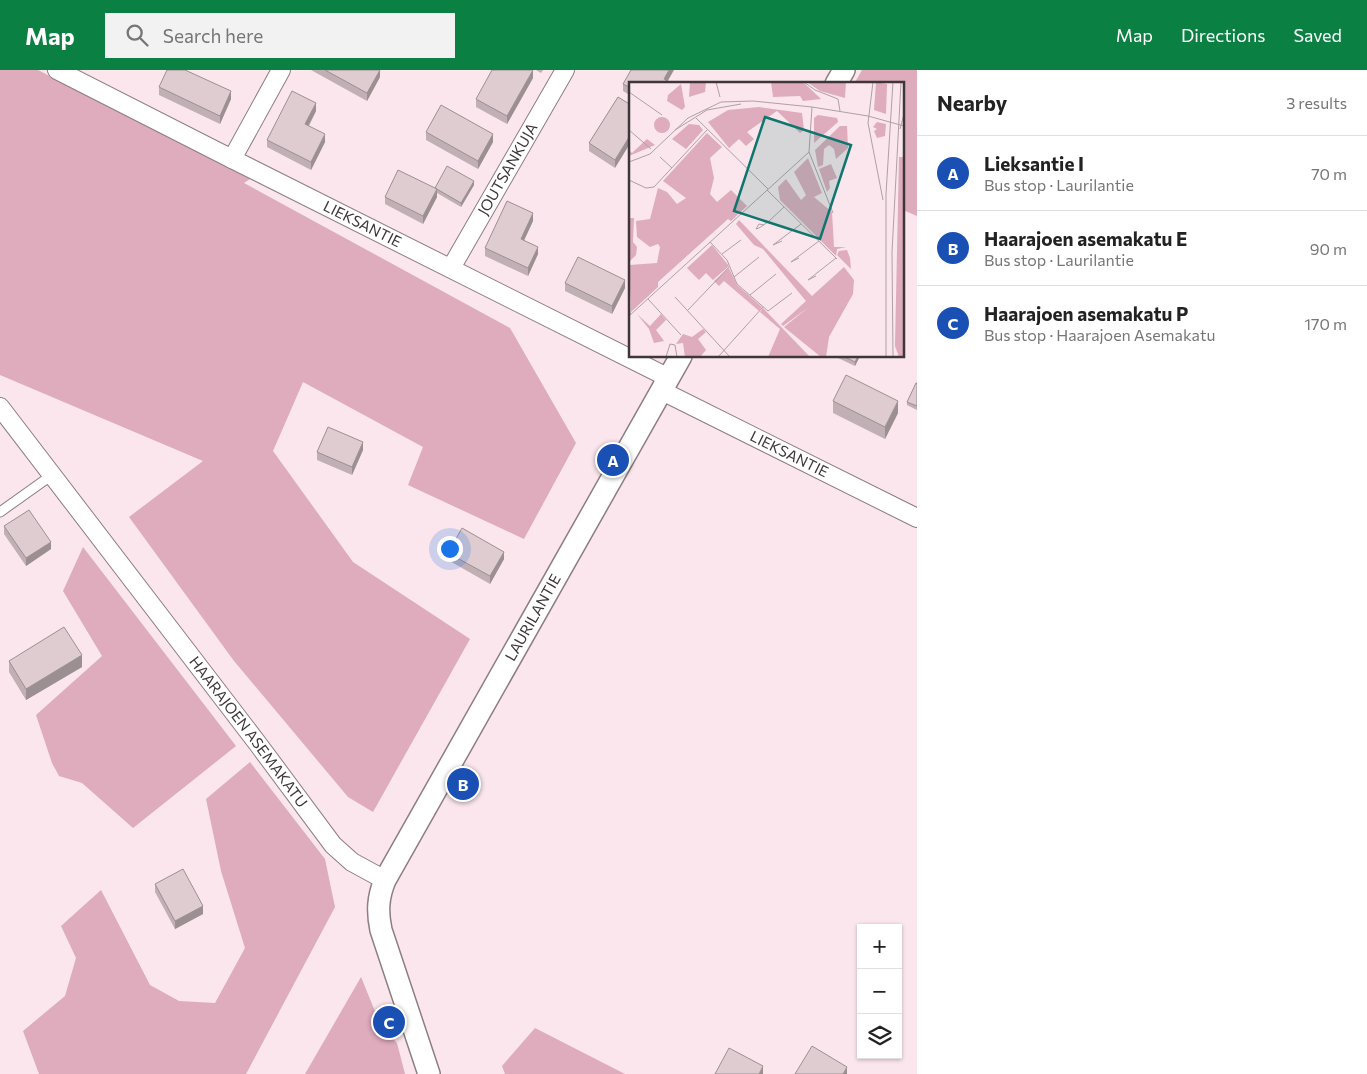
<!DOCTYPE html>
<html lang="en">
<head>
<meta charset="utf-8">
<style>
  body { margin:0; font-family:Commissioner,sans-serif; background:#f2f2f2; color:#222 }
  .controls { position:absolute; right:15px; bottom:15px; display:grid; overflow:hidden; border-radius:0px; box-shadow:0 1px 4px #0004 }
  .controls button { width:45px; height:45px; display:grid; place-items:center; padding:0; border:0; border-bottom:1px solid #e0e0e0; background:#fff; color:#222; font:25px sans-serif }
  .you { position:absolute; left:449px; top:478px; width:18px; height:18px; margin:-12px; border:4px solid #fff; border-radius:50%; background:#1a73e8; box-shadow:0 0 0 8px #1a73e833 }
  .badge { display:grid; place-items:center; width:32px; height:32px; border-radius:50%; background:#0b8043; color:#fff; font-size:16px; font-weight:700 }
  .pin { position:absolute; translate:-50% -50%; border:2px solid #fff; box-shadow:0 1px 5px #0006 }
  .list { margin:0; padding:0; list-style:none }
  h2 { display:flex; justify-content:space-between; align-items:center; height:65px; margin:0; padding:0 20px; font-size:21px }
  h2 small { font-size:16px; font-weight:400; color:#767676 }
  .list li { display:grid; grid-template-columns:32px 1fr auto; gap:15px; align-items:center; box-sizing:border-box; height:75px; padding:0 20px; border-top:1px solid #e0e0e0 }
  .list b { display:block; font-size:19px; white-space:nowrap }
  .list p { margin:0; font-size:16px; white-space:nowrap; color:#767676 }
  .list em { font-size:16px; font-style:normal; color:#767676 }
  .icon { flex:none; width:28px; height:28px; fill:none; stroke:currentColor; stroke-width:2; stroke-linecap:round; stroke-linejoin:round }
  .map { position:relative; flex:none; width:917px; height:1004px; overflow:hidden }
  header { display:flex; align-items:center; gap:30px; box-sizing:border-box; height:70px; padding:0 25px; background:#0b8043; color:#fff }
  header strong { font-size:24px }
  nav { display:flex; gap:28px; margin-inline-start:auto; font-size:18px }
  .search { width:350px; height:45px; background:#f2f2f2; display:flex; align-items:center; gap:12px; box-sizing:border-box; padding:0 18px; border-radius:0px; color:#767676; font-size:19px }
  main { display:flex }
  aside { flex:1; background:#fff }
  .map>svg:first-child { display:block }
  .green { fill:#deacbc }
  .lines { fill:none; stroke-linecap:round; stroke-linejoin:round }
  .service-casing { stroke:#8e7d82; stroke-width:11 }
  .minor-casing { stroke:#8e7d82; stroke-width:20 }
  .tertiary-casing { stroke:#8e7d82; stroke-width:24 }
  .service { stroke:#fff; stroke-width:9 }
  .minor { stroke:#fff; stroke-width:18 }
  .tertiary { stroke:#fff; stroke-width:21 }
  .wall { fill:#c0afb4 }
  .shaded-wall { fill:#9c8f92 }
  .building { fill:#dfccd1; stroke:#9c8f92 }
  .labels { text-anchor:middle; stroke-width:4; stroke-linejoin:round; paint-order:stroke }
  .street-label { font-size:15px; fill:#3e3638; stroke:#fff }
  .inset-road { fill:none; stroke:#afa0a4; stroke-width:1 }
  .view { fill:#0f766e; fill-opacity:0.15; stroke:#0f766e; stroke-width:2.5 }
  .inset-edge { fill:none; stroke:#3e3638; stroke-width:2.5 }
</style>
</head>
<body>
<header>
<strong>Map</strong>
<div class="search"><svg class="icon" aria-label="search" viewBox="0 0 24 24"><circle cx="10" cy="10" r="6"/><path d="M15 15l6 6"/></svg>Search here</div>
<nav><a>Map</a><a>Directions</a><a>Saved</a></nav>
</header>
<main>
<div class="map">
<svg width="917" height="1004" viewBox="0 0 917 1004">
  <rect width="100%" height="100%" fill="#fae6ec"/>
  <path class="green" d="M 0,0 L 38,0 L 250,109 L 244,113 L 510,258 L 576,373 L 524,469 L 408,415 L 423,377 L 303,312 L 273,381 L 353,492 L 470,569 L 373,742 L 348,727 L 234,591 L 129,447 L 203,391 L 0,305 Z
    M 862,0 L 917,0 L 917,146 L 903,140 L 903,14 L 854,14 Z
    M 83,477 L 236,676 L 133,758 L 82,713 L 59,706 L 52,693 L 36,645 L 102,586 L 63,521 Z
    M 250,692 L 325,789 L 335,837 L 246,1004 L 39,1004 L 23,961 L 65,926 L 76,888 L 61,856 L 101,820 L 150,915 L 179,931 L 215,933 L 245,878 L 221,801 L 206,729 Z
    M 361,907 L 381,956 L 397,973 L 405,1004 L 305,1004 Z
    M 535,958 L 625,1004 L 505,1004 L 502,996 Z"/>
  <g class="lines">
    <g class="service-casing">
      <path id="service" d="M 0,442 L 52,405"/>
    </g>
    <g class="minor-casing">
      <g id="minor">
        <path id="s1" d="M 57,0 L 232,89 L 669,308"/>
        <path d="M 232,89 L 281,0"/>
        <path id="s2" d="M 451,198 L 565,0"/>
        <path id="s3" d="M 662,321 L 917,448"/>
        <path id="s4" d="M 0,337 L 258,674 L 333,775 L 352,792 L 385,810"/>
      </g>
    </g>
    <g class="tertiary-casing">
      <g id="tertiary">
        <path d="M 836,14 L 844,0"/>
        <path id="s5" d="M 429,1004 L 381,860 C 377,841 378,827 385,810 L 681,286"/>
      </g>
    </g>
    <use href="#service" class="service"/>
    <use href="#minor" class="minor"/>
    <use href="#tertiary" class="tertiary"/>
  </g>
  <path class="wall" d="M 311,0 L 380,0 L 380,7 L 367,31 Z
    M 536,0 L 543,0 L 541,3 Z
    M 533,8 L 507,54 L 476,37 L 476,29 Z
    M 623,14 L 631,14 L 631,26 L 623,21 Z
    M 159,17 L 231,29 L 220,54 L 159,25 Z
    M 618,27 L 615,98 L 589,81 L 589,73 Z
    M 316,41 L 309,56 L 325,72 L 311,100 L 267,77 L 267,70 Z
    M 426,62 L 493,72 L 478,99 L 426,70 Z
    M 474,115 L 461,137 L 437,123 L 437,127 L 423,154 L 385,134 L 385,127 L 435,118 Z
    M 533,151 L 524,170 L 538,184 L 528,206 L 485,186 L 485,178 Z
    M 565,213 L 625,218 L 612,244 L 565,221 Z
    M 838,286 L 860,286 L 855,296 L 838,288 Z
    M 917,313 L 917,340 L 907,335 L 907,332 Z
    M 833,331 L 898,343 L 885,369 L 833,343 Z
    M 363,380 L 352,405 L 317,390 L 317,382 Z
    M 4,456 L 51,479 L 26,496 L 4,464 Z
    M 448,483 L 504,489 L 490,514 L 448,490 Z
    M 9,591 L 82,597 L 26,630 L 9,602 Z
    M 155,814 L 203,844 L 175,859 L 155,822 Z"/>
  <path class="shaded-wall" d="M 380,0 L 380,7 L 367,31 L 367,23 Z
    M 533,0 L 533,8 L 507,54 L 507,46 Z
    M 669,0 L 674,0 L 666,14 L 664,9 Z
    M 231,21 L 231,29 L 220,54 L 220,46 Z
    M 316,33 L 316,41 L 305,62 L 305,54 Z
    M 325,64 L 325,72 L 311,100 L 311,92 Z
    M 493,64 L 493,72 L 478,99 L 478,91 Z
    M 631,64 L 631,72 L 615,98 L 615,90 Z
    M 474,111 L 474,115 L 461,137 L 461,133 Z
    M 437,119 L 437,127 L 423,154 L 423,146 Z
    M 533,143 L 533,151 L 521,177 L 521,169 Z
    M 538,177 L 538,184 L 528,206 L 528,198 Z
    M 625,210 L 625,218 L 612,244 L 612,236 Z
    M 858,286 L 860,286 L 855,296 L 855,292 Z
    M 898,331 L 898,343 L 885,369 L 885,357 Z
    M 363,372 L 363,380 L 352,405 L 352,397 Z
    M 51,472 L 51,479 L 26,496 L 26,488 Z
    M 504,482 L 504,489 L 490,514 L 490,506 Z
    M 82,585 L 82,597 L 26,630 L 26,619 Z
    M 203,836 L 203,844 L 175,859 L 175,851 Z
    M 763,996 L 763,1004 L 759,1004 Z
    M 847,997 L 847,1004 L 843,1004 Z"/>
  <path class="building" d="M 167,0 L 185,0 L 231,21 L 220,46 L 159,17 Z
    M 325,0 L 380,0 L 367,23 Z
    M 492,0 L 533,0 L 507,46 L 476,29 Z
    M 631,0 L 669,0 L 664,9 L 672,14 L 631,14 L 631,18 L 623,14 Z
    M 292,21 L 316,33 L 305,54 L 325,64 L 311,92 L 267,70 Z
    M 618,27 L 631,35 L 631,64 L 615,90 L 589,73 Z
    M 441,35 L 493,64 L 478,91 L 426,62 Z
    M 447,96 L 474,111 L 461,133 L 435,118 Z
    M 398,100 L 437,119 L 423,146 L 385,127 Z
    M 507,131 L 533,143 L 521,169 L 538,177 L 528,198 L 485,178 Z
    M 578,187 L 625,210 L 612,236 L 565,213 Z
    M 843,286 L 858,286 L 855,292 Z
    M 846,305 L 898,331 L 885,357 L 833,331 Z
    M 916,313 L 917,313 L 917,336 L 907,332 Z
    M 328,357 L 363,372 L 352,397 L 317,382 Z
    M 29,440 L 51,472 L 26,488 L 4,456 Z
    M 462,458 L 504,482 L 490,506 L 448,483 Z
    M 64,557 L 82,585 L 26,619 L 9,591 Z
    M 183,799 L 203,836 L 175,851 L 155,814 Z
    M 812,976 L 847,997 L 843,1004 L 795,1004 Z
    M 729,978 L 763,996 L 759,1004 L 715,1004 Z"/>
  <g class="labels">
    <g class="street-label">
      <text dy="5" stroke="none"><textPath href="#s2" startOffset="114">JOUTSANKUJA</textPath></text>
      <text dy="5" stroke="none"><textPath href="#s1" startOffset="342">LIEKSANTIE</textPath></text>
      <text dy="5" stroke="none"><textPath href="#s3" startOffset="142">LIEKSANTIE</textPath></text>
      <text dy="5" stroke="none"><textPath href="#s5" startOffset="504">LAURILANTIE</textPath></text>
      <text dy="5" stroke="none"><textPath href="#s4" startOffset="409">HAARAJOEN ASEMAKATU</textPath></text>
    </g>
  </g>
  <g transform="translate(629 12)">
    <rect width="275" height="275" fill="#fae6ec"/>
    <path d="M 61,0 L 77,0 L 76,10 L 60,15 ZM 142,0 L 174,0 L 192,17 L 174,19 L 171,14 L 144,15 ZM 178,0 L 217,0 L 216,16 L 191,9 ZM 247,0 L 258,2 L 257,32 L 245,28 ZM 52,2 L 56,25 L 53,28 L 38,19 L 39,13 ZM 130,25 L 173,31 L 175,48 L 171,51 L 148,29 L 118,50 L 125,57 L 117,64 L 110,57 L 100,66 L 79,40 L 99,28 ZM 189,33 L 208,36 L 209,40 L 185,61 L 185,36 ZM25 43a8 8 0 1 1 16 0a8 8 0 1 1-16 0ZM 248,40 L 257,42 L 256,54 L 248,56 L 245,49 L 248,47 L 244,45 ZM 60,42 L 70,43 L 74,48 L 57,67 L 43,57 ZM 211,44 L 218,44 L 219,66 L 207,77 L 205,67 L 200,63 L 195,67 L 194,83 L 189,85 L 186,68 ZM 78,51 L 93,65 L 81,76 L 85,96 L 81,112 L 88,120 L 102,108 L 118,124 L 102,139 L 99,137 L 29,200 L 29,205 L 2,230 L 0,183 L 28,181 L 31,165 L 29,162 L 21,165 L 8,155 L 7,139 L 21,137 L 29,106 L 38,110 L 48,122 L 57,116 L 34,99 ZM 18,57 L 26,63 L 0,74 L 0,68 L 3,71 ZM 270,75 L 275,75 L 275,275 L 270,275 L 266,264 ZM 179,76 L 193,111 L 185,115 L 203,130 L 205,165 L 217,165 L 208,167 L 207,174 L 151,118 L 149,105 L 157,97 L 172,118 L 177,113 L 165,90 ZM 202,82 L 208,96 L 200,99 L 201,106 L 198,110 L 190,87 ZM 0,136 L 5,136 L 4,160 L 8,165 L 7,173 L 0,180 ZM 110,138 L 183,214 L 215,185 L 225,198 L 224,212 L 200,255 L 197,275 L 192,275 L 155,245 L 180,225 L 154,244 L 152,242 L 177,219 L 134,167 L 125,163 L 107,142 ZM 83,163 L 100,184 L 84,198 L 77,191 L 70,198 L 58,186 ZM 218,168 L 221,176 L 222,187 L 208,173 L 210,169 ZM 100,186 L 108,203 L 133,225 L 130,229 L 95,199 L 90,204 L 85,199 ZM 134,226 L 181,275 L 139,275 L 151,247 L 131,230 ZM 8,232 L 21,244 L 32,232 L 37,238 L 27,248 L 35,259 L 25,261 L 20,247 ZM 74,247 L 77,250 L 69,257 L 77,268 L 71,275 L 56,275 L 54,261 L 47,262 L 54,252 L 63,255 Z" fill="#deacbc"/>
    <path class="inset-road" d="M 87,0 L 91,15M 175,0 L 186,8 L 209,17 L 211,29M 244,0 L 239,41 L 254,118M 0,10 L 33,33M 67,36 L 139,107M 271,47 L 275,32M 0,48 L 22,67M 46,48 L 78,28 L 112,22M 180,70 L 204,131M 180,70 L 183,25M 31,75 L 43,86M 0,80 L 21,72 L 59,36 L 92,20 L 124,19 L 183,25 L 239,34 L 275,44M 0,98 L 17,106 L 25,105 L 78,48M 138,108 L 208,177M 135,143 L 130,142 L 127,147 L 130,146 L 139,140 L 155,125M 153,159 L 144,163 L 172,142M 81,160 L 98,178 L 108,202 L 139,229 L 163,211M 93,172 L 112,158M 170,176 L 162,180 L 190,159M 187,194 L 179,198 L 207,176M 105,195 L 130,175M 0,206 L 1,233M 121,213 L 147,192M 46,215 L 101,275M 19,217 L 52,253M 59,228 L 100,185M 0,234 L 180,70M 37,275 L 41,262 L 46,263 L 48,275M 89,275 L 134,225M 257,275 L 257,112 L 264,0M 264,275 L 263,170 L 272,0"/>
    <path class="view" d="M 136,35 L 222,63 L 191,157 L 105,129 Z"/>
    <rect width="275" height="275" class="inset-edge"/>
  </g>
</svg>
<div class="controls">
<button>+</button>
<button>−</button>
<button><svg class="icon" aria-label="layers" viewBox="0 0 24 24"><path d="M12 4l9 5-9 5-9-5zM3 14l9 5 9-5"/></svg></button>
</div>
<div class="you"></div>
<div class="pin badge" style="left:613px;top:390px;background:#1a4fb4">A</div>
<div class="pin badge" style="left:463px;top:714px;background:#1a4fb4">B</div>
<div class="pin badge" style="left:389px;top:952px;background:#1a4fb4">C</div>
</div>
<aside>
<h2>Nearby<small>3 results</small></h2>
<ul class="list">
<li><span class="badge" style="background:#1a4fb4">A</span><div><b>Lieksantie I</b><p>Bus stop · Laurilantie</p></div><em>70 m</em></li>
<li><span class="badge" style="background:#1a4fb4">B</span><div><b>Haarajoen asemakatu E</b><p>Bus stop · Laurilantie</p></div><em>90 m</em></li>
<li><span class="badge" style="background:#1a4fb4">C</span><div><b>Haarajoen asemakatu P</b><p>Bus stop · Haarajoen Asemakatu</p></div><em>170 m</em></li>
</ul>
</aside>
</main>
</body>
</html>
